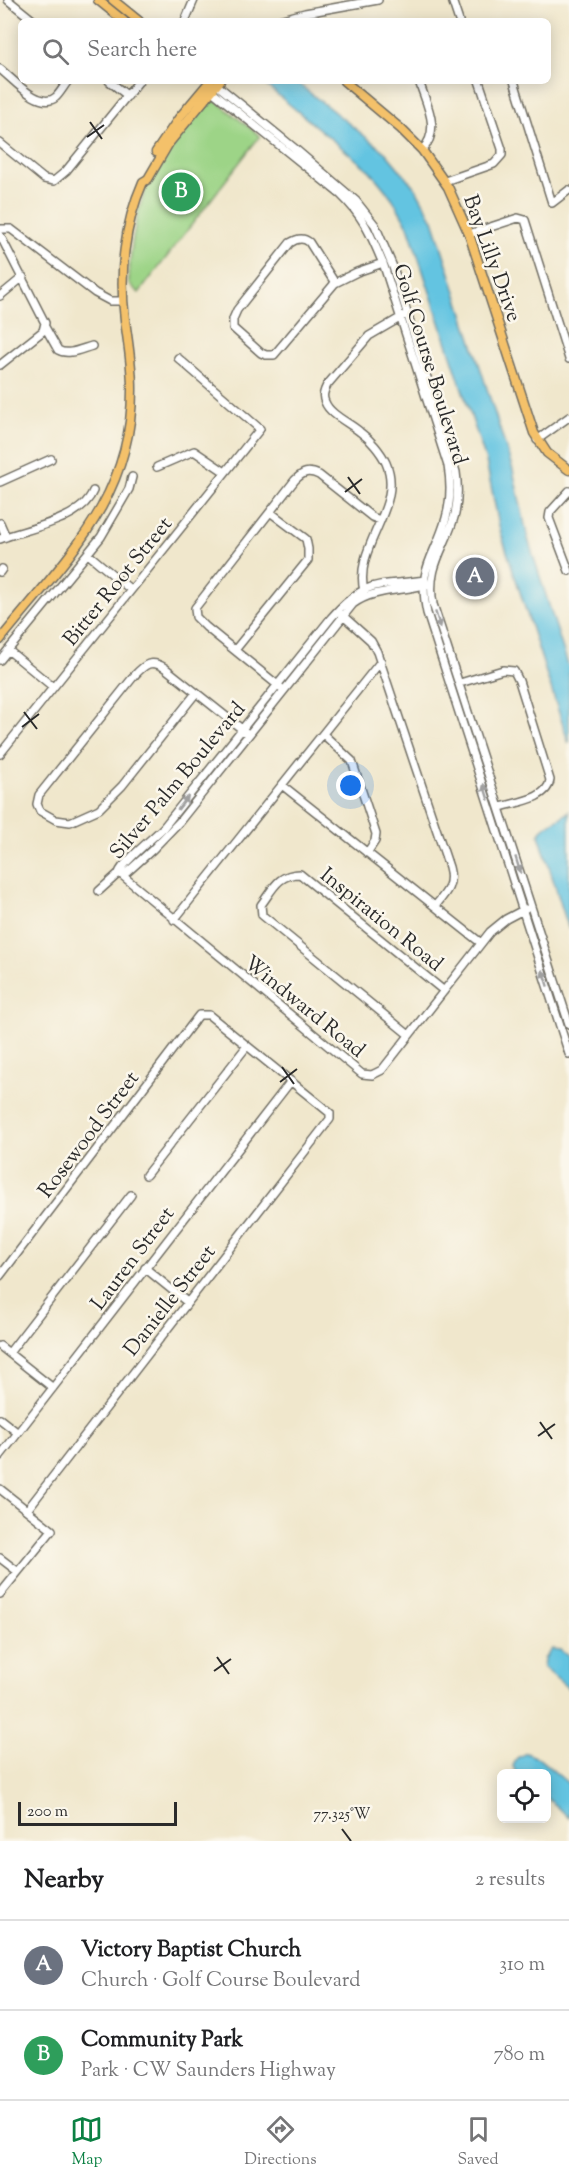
<!DOCTYPE html>
<html lang="en">
<head>
<meta charset="utf-8">
<style>
  body { margin:0; font-family:"Sorts Mill Goudy",serif; background:#f6f6f6; color:#202124 }
  .controls { position:absolute; right:18px; bottom:18px; display:grid; overflow:hidden; border-radius:9px; box-shadow:0 3px 15px #0003 }
  .controls button { width:54px; height:54px; display:grid; place-items:center; padding:0; border:0; border-bottom:2px solid #e0e0e0; background:#fff; color:#202124; font:30px sans-serif }
  .scale { position:absolute; left:18px; bottom:15px; width:159px; box-sizing:border-box; padding-left:6px; border:3px solid #2b2b2b; border-top:0; font-size:16px; line-height:21px; white-space:nowrap; color:#2b2b2b; -webkit-text-stroke:4px #fbf7ec; paint-order:stroke }
  .you { position:absolute; left:351px; top:786px; width:21px; height:21px; margin:-15px; border:4px solid #fff; border-radius:50%; background:#1a73e8; box-shadow:0 0 0 9px #1a73e833 }
  .badge { display:grid; place-items:center; width:39px; height:39px; border-radius:50%; background:#0b8043; color:#fff; font-size:20px; font-weight:700 }
  .pin { position:absolute; translate:-50% -50%; border:3px solid #fff; box-shadow:0 2px 6px #0006 }
  .list { margin:0; padding:0; list-style:none }
  h2 { display:flex; justify-content:space-between; align-items:center; height:78px; margin:0; padding:0 24px; font-size:26px }
  h2 small { font-size:20px; font-weight:400; color:#757577 }
  .list li { display:grid; grid-template-columns:39px 1fr auto; gap:18px; align-items:center; box-sizing:border-box; height:90px; padding:0 24px; border-top:2px solid #e0e0e0 }
  .list b { display:block; font-size:22px; white-space:nowrap }
  .list p { margin:0; font-size:20px; white-space:nowrap; color:#757577 }
  .list em { font-size:20px; font-style:normal; color:#757577 }
  .icon { flex:none; width:33px; height:33px; fill:none; stroke:currentColor; stroke-width:2; stroke-linecap:round; stroke-linejoin:round }
  .map { position:relative; flex:none; width:569px; height:1841px; overflow:hidden }
  .search { position:absolute; background:#fff; box-shadow:0 3px 15px #0003; left:18px; right:18px; top:18px; height:66px; display:flex; align-items:center; gap:15px; box-sizing:border-box; padding:0 21px; border-radius:9px; color:#757577; font-size:22px }
  .sheet { height:258px; background:#fff }
  nav { display:flex; justify-content:space-around; align-items:center; box-sizing:border-box; height:84px; border-top:2px solid #e0e0e0; background:#fff; font-size:16px; color:#757577 }
  nav a { display:grid; justify-items:center; gap:3px }
  nav .on { color:#0b8043 }
  .map>svg:first-child { display:block }
  .green { fill:#9dd487; stroke:#648059; stroke-width:1.5 }
  .water { fill:#63c4e1; stroke:#477886; stroke-width:1.5 }
  .lines { fill:none; stroke-linecap:round; stroke-linejoin:round }
  .minor-casing { stroke:#706d63; stroke-width:10 }
  .major-casing { stroke:#706d63; stroke-width:11 }
  .minor { stroke:#fff; stroke-width:7 }
  .major { stroke:#f4c16b; stroke-width:8 }
  .oneway { fill:#a0a0a0 }
  .ticks { fill:none; stroke:#2b2b2b; stroke-width:2 }
  .labels { text-anchor:middle; stroke-width:5; stroke-linejoin:round; paint-order:stroke }
  .street-label { font-size:21px; fill:#2b2b2b; stroke:#fbf7ec }
  .ticks-label { font-size:15px; text-anchor:middle; fill:#2b2b2b; stroke:#fbf7ec; stroke-width:5; stroke-linejoin:round; paint-order:stroke }
</style>
</head>
<body>
<div class="map">
<svg width="569" height="1841" viewBox="0 0 569 1841">
  <rect width="100%" height="100%" fill="#fbf7ec"/>
  <filter id="ink" filterUnits="userSpaceOnUse"><feTurbulence type="fractalNoise" baseFrequency=".0167" numOctaves="2"/><feDisplacementMap in="SourceGraphic" scale="12" xChannelSelector="R" yChannelSelector="G"/><feConvolveMatrix kernelMatrix="1 2 1 2 8 2 1 2 1" color-interpolation-filters="sRGB"/></filter>
  <filter id="wash" filterUnits="userSpaceOnUse"><feTurbulence type="fractalNoise" baseFrequency=".008" numOctaves="4" result="noise"/><feDisplacementMap in="SourceGraphic" scale="24" xChannelSelector="R" yChannelSelector="G"/><feGaussianBlur stdDeviation="1.35" result="paint"/><feColorMatrix in="noise" values="0 0 0 0 0 0 0 0 0 0 0 0 0 0 0 0 0 1.4 0 .05"/><feComposite in="paint" operator="in"/></filter>
  <g filter="url(#wash)">
    <rect width="100%" height="100%" fill="#f0e7cc"/>
    <path class="green" d="M 215,100 L 260,136 L 139,293 L 129,284 C 130,242 137,195 162,159 C 168,150 175,141 182,133 C 192,121 201,108 215,100 Z"/>
    <path class="water" d="M 261,81 L 295,81 L 386,153 L 416,189 L 433,220 L 513,470 L 528,539 L 569,668 L 569,744 L 500,530 L 486,461 L 408,226 L 392,198 L 370,171 Z
      M 569,811 L 569,930 L 539,835 C 546,821 559,822 569,811 Z
      M 552,1649 L 560,1650 L 569,1657 L 569,1689 L 543,1667 L 544,1659 Z
      M 526,1753 L 538,1758 L 569,1784 L 569,1818 L 547,1798 L 546,1774 L 516,1773 L 513,1766 L 517,1758 Z"/>
  </g>
  <g filter="url(#ink)">
    <g class="lines">
      <g class="minor-casing">
        <path id="minor" d="M 8,0 L 34,21
          M 452,0 L 459,21
          M 185,21 L 194,0
          M 275,21 L 305,13 L 378,0
          M 0,69 C 13,79 40,111 56,97 C 60,93 64,86 68,81
          M 109,81 L 128,96
          M 419,81 C 426,104 442,130 422,150
          M 514,81 L 552,203 L 569,190
          M 217,85 L 293,147 L 356,201 L 375,225 L 393,267 L 456,472 C 458,486 458,500 455,514 C 446,548 426,566 433,604 L 569,1024
          M 212,91 L 340,194 C 364,217 371,235 384,266 L 448,466 C 451,483 451,500 446,518 C 435,558 417,566 427,613 L 569,1054
          M 0,143 L 44,179 L 54,181 L 66,171 L 139,81
          M 445,181 L 494,164 L 502,155 L 502,149 L 479,81
          M 0,229 L 11,229 L 95,293 L 110,301 L 123,301
          M 469,234 L 518,218 L 525,220 L 569,359
          M 0,235 L 45,323 L 43,331 L 0,365
          M 335,283 L 309,242 C 303,237 296,239 290,243 L 237,310 L 233,319 L 233,328 L 261,353 L 266,355 L 274,355 L 335,283 L 357,272 L 383,263
          M 0,296 L 23,277
          M 45,327 L 58,350 C 68,356 81,349 92,346
          M 537,440 L 569,417
          M 157,467 L 194,451 L 225,472
          M 0,482 L 51,459
          M 569,491 L 550,512 L 549,518 L 569,571
          M 0,523 L 6,537
          M 0,539 C 28,528 81,521 93,491
          M 88,554 L 131,590
          M 0,572 L 2,569
          M 364,591 C 353,546 405,506 386,463 C 381,452 370,439 360,432 C 350,423 330,415 325,402 C 322,396 324,391 327,385 L 369,336 L 405,315
          M 341,614 L 371,641 L 377,652 L 449,867 C 454,885 446,893 435,906
          M 8,650 L 53,687
          M 235,650 L 308,560 L 308,549 L 306,539 L 270,512
          M 0,660 L 101,537 L 129,489 L 132,477
          M 460,683 L 503,670 L 514,671 L 519,681 L 550,780 C 548,799 517,802 501,807
          M 280,687 L 206,627 L 196,617 L 195,608 L 295,480 C 303,472 308,470 319,475 L 372,517 L 380,520
          M 196,693 L 122,786 L 99,809 L 70,822 L 56,820 L 40,811 L 37,804 L 39,795 L 134,676 C 145,664 151,659 165,668 L 248,734
          M 323,734 L 352,761 L 376,834 L 375,841 L 367,853
          M 0,754 L 260,429 L 178,358
          M 282,785 L 481,943
          M 123,876 L 362,1074 L 372,1075 L 382,1070 L 490,932 L 506,919 L 525,909
          M 123,876 L 119,873 C 122,863 154,837 163,828 L 331,618 C 367,577 378,587 425,580
          M 123,876 L 152,850 L 180,821 L 353,604 C 374,588 403,592 428,584
          M 99,891 L 119,873
          M 174,920 L 381,661
          M 409,1035 L 262,915 L 261,905 C 273,889 278,874 300,874 L 444,991
          M 146,1175 L 247,1046
          M 145,1268 L 187,1302
          M 0,1276 L 199,1015 L 209,1015 L 330,1113 L 330,1119 L 27,1510
          M 0,1346 L 53,1388
          M 9,1353 L 131,1195
          M 0,1419 L 18,1433
          M 0,1456 L 291,1081
          M 0,1489 L 52,1530 L 0,1594
          M 0,1558 L 17,1571"/>
      </g>
      <g class="major-casing">
        <path id="major" d="M 98,0 L 124,21
          M 113,0 L 139,21
          M 344,81 L 401,129 L 422,150 L 448,187 L 469,234 L 534,433 L 547,453 L 569,470
          M 156,152 L 179,118 L 210,81
          M 0,640 C 64,560 133,499 132,388 C 132,365 128,343 125,320 C 119,274 124,225 143,182 L 148,179 L 169,143 L 220,81"/>
      </g>
      <use href="#minor" class="minor"/>
      <use href="#major" class="major"/>
    </g>
    <defs><path id="oneway-solid" d="M-6-.8H1V-3.2L6.5 0L1 3.2V.8H-6Z" transform="scale(1.5)"/></defs>
    <g class="oneway">
      <use href="#oneway-solid" transform="translate(438 620) rotate(72)"/>
      <use href="#oneway-solid" transform="translate(486 792) rotate(-107)"/>
      <use href="#oneway-solid" transform="translate(183 803) rotate(-52)"/>
      <use href="#oneway-solid" transform="translate(518 865) rotate(73)"/>
      <use href="#oneway-solid" transform="translate(545 978) rotate(-108)"/>
    </g>
  </g>
  <path class="ticks" d="M 90,122 L 102,139M 87,137 L 104,125M 348,477 L 360,494M 345,492 L 362,479M 24,712 L 37,729M 22,727 L 39,714M 282,1067 L 294,1084M 280,1082 L 297,1069M 540,1422 L 552,1439M 538,1436 L 555,1424M 217,1657 L 229,1674M 214,1671 L 231,1659M 342,1829 L 351,1841"/>
  <g class="labels">
    <g class="street-label">
      <text transform="translate(493 258) rotate(70)" y="7">Bay Lilly Drive</text>
      <text transform="translate(431 364) rotate(73)" y="7">Golf Course Boulevard</text>
      <text transform="translate(117 581) rotate(-51)" y="7">Bitter Root Street</text>
      <text transform="translate(177 780) rotate(-50)" y="7">Silver Palm Boulevard</text>
      <text transform="translate(382 919) rotate(39)" y="7">Inspiration Road</text>
      <text transform="translate(305 1006) rotate(39)" y="7">Windward Road</text>
      <text transform="translate(88 1134) rotate(-53)" y="7">Rosewood Street</text>
      <text transform="translate(132 1258) rotate(-53)" y="7">Lauren Street</text>
      <text transform="translate(169 1300) rotate(-52)" y="7">Danielle Street</text>
    </g>
  </g>
  <g class="ticks-label">
    <text x="342" y="1819">77.325°W</text>
  </g>
</svg>
<div class="controls">
<button><svg class="icon" aria-label="locate" viewBox="0 0 24 24"><circle cx="12" cy="12" r="6"/><path d="M12 2v4M12 18v4M2 12h4M18 12h4"/></svg></button>
</div>
<div class="scale">200 m</div>
<div class="you"></div>
<div class="pin badge" style="left:475px;top:577px;background:#6b7280">A</div>
<div class="pin badge" style="left:181px;top:192px;background:#2e9e5b">B</div>
<div class="search"><svg class="icon" aria-label="search" viewBox="0 0 24 24"><circle cx="10" cy="10" r="6"/><path d="M15 15l6 6"/></svg>Search here</div>
</div>
<section class="sheet">
<h2>Nearby<small>2 results</small></h2>
<ul class="list">
<li><span class="badge" style="background:#6b7280">A</span><div><b>Victory Baptist Church</b><p>Church · Golf Course Boulevard</p></div><em>310 m</em></li>
<li><span class="badge" style="background:#2e9e5b">B</span><div><b>Community Park</b><p>Park · CW Saunders Highway</p></div><em>780 m</em></li>
</ul>
</section>
<nav>
<a class="on"><svg class="icon" aria-label="map" viewBox="0 0 24 24"><path d="M3 6l6-2 6 2 6-2v14l-6 2-6-2-6 2zM9 4v14M15 6v14"/></svg>Map</a>
<a><svg class="icon" aria-label="directions" viewBox="0 0 24 24"><path d="M12 3l9 9-9 9-9-9zM9 14v-3h6M13 9l2 2-2 2"/></svg>Directions</a>
<a><svg class="icon" aria-label="saved" viewBox="0 0 24 24"><path d="M7 4h10v16l-5-4-5 4z"/></svg>Saved</a>
</nav>
</body>
</html>
